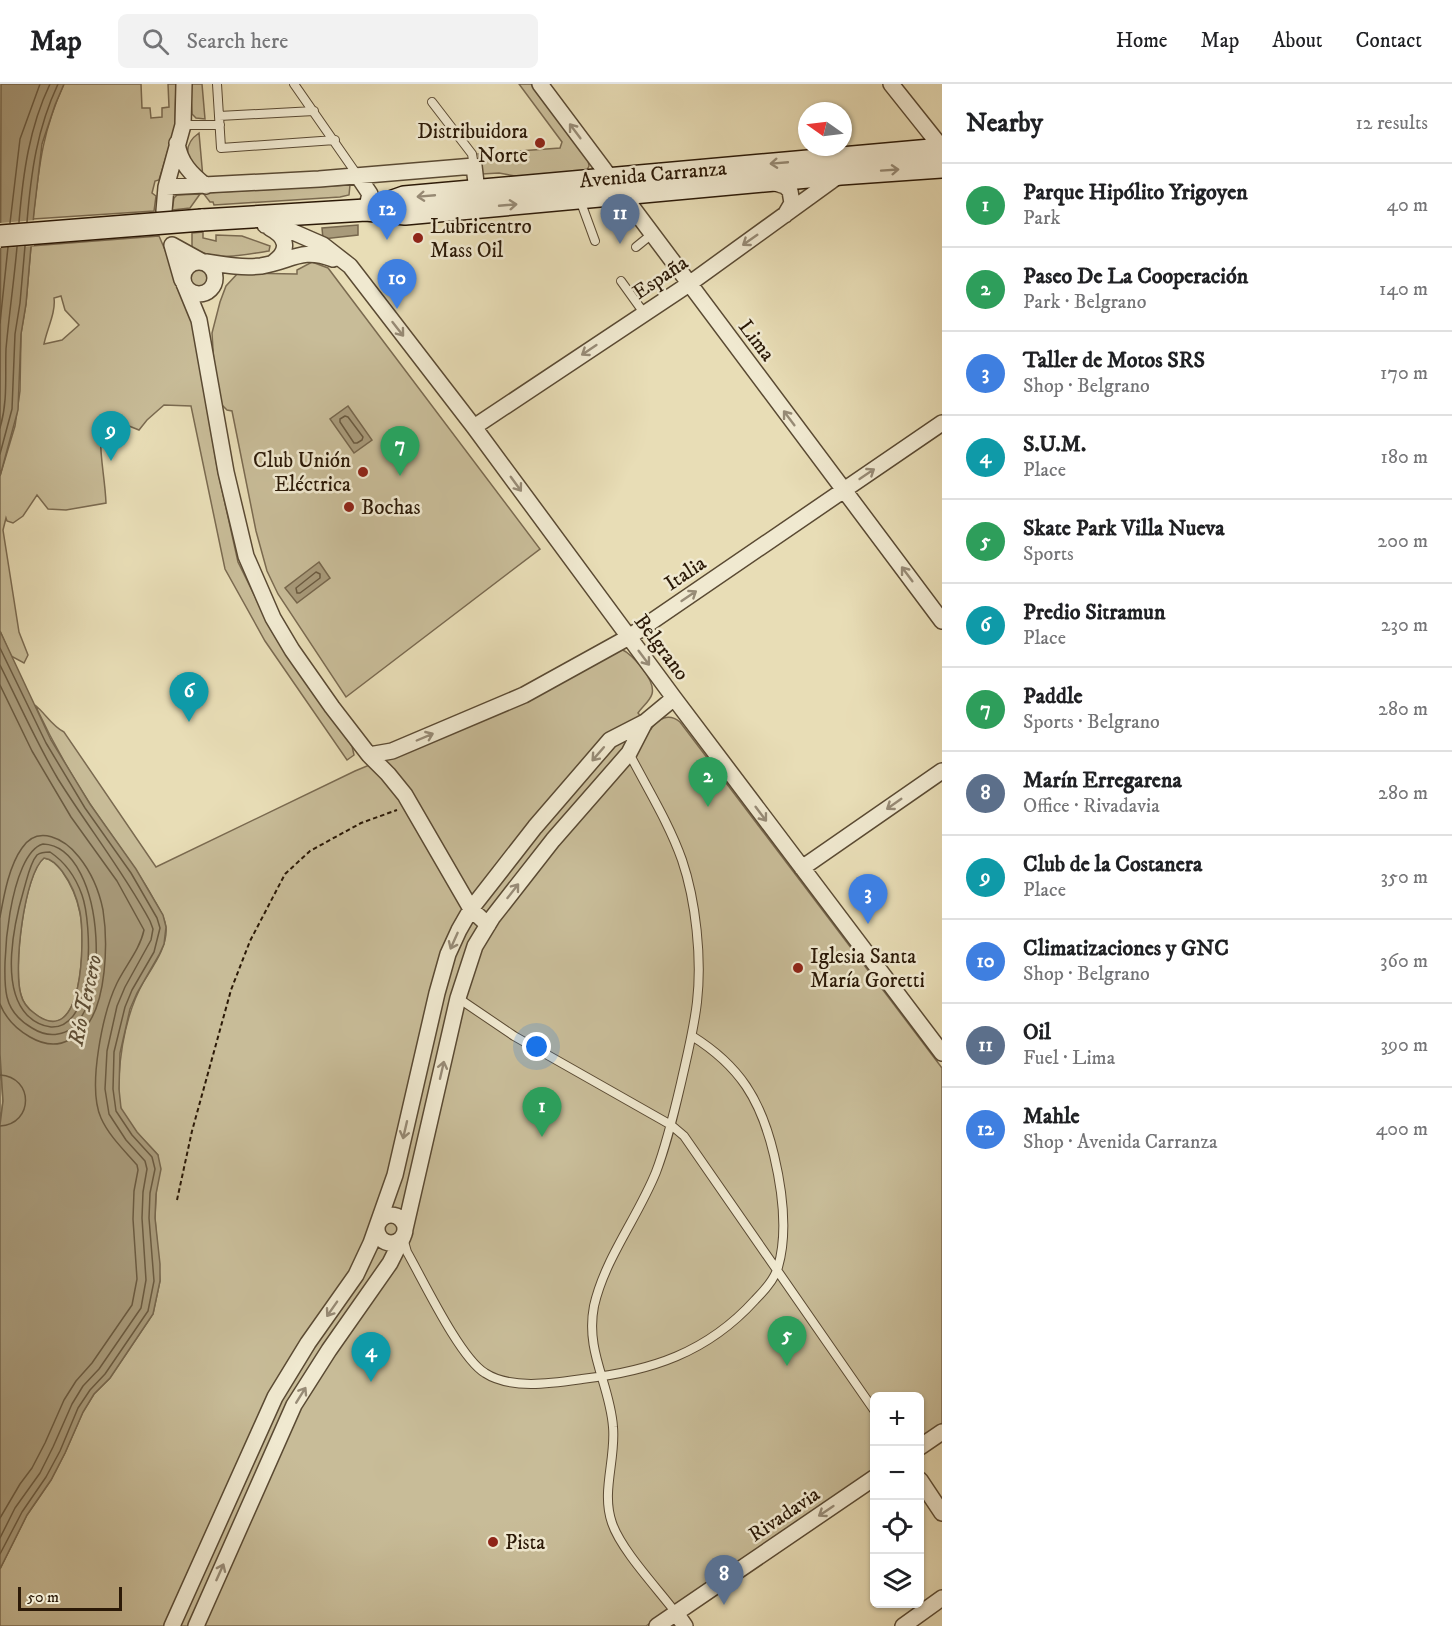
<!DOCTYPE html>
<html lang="en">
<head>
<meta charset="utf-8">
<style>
  body { margin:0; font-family:"IM FELL DW Pica",serif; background:#f2f2f2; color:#202124 }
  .controls { position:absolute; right:18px; bottom:18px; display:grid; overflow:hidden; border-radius:9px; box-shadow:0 2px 4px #0004 }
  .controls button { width:54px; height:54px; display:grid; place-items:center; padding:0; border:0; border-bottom:2px solid #e0e0e0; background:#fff; color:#202124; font:30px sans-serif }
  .compass { position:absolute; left:798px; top:18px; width:54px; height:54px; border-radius:50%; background:#fff; box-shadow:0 2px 4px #0004; rotate:284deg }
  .scale { position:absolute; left:18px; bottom:15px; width:104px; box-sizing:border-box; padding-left:6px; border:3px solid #2b1907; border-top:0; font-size:16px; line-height:21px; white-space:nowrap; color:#2b1907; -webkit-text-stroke:4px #f0e9d0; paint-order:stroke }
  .you { position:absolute; left:537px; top:963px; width:21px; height:21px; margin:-15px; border:4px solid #fff; border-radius:50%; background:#1a73e8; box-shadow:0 0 0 9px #1a73e833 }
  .badge { display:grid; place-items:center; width:39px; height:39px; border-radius:50%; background:#1a73e8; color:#fff; font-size:20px; font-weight:700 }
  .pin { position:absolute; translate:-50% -50px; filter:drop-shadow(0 2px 3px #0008) }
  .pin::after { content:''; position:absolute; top:32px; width:21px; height:18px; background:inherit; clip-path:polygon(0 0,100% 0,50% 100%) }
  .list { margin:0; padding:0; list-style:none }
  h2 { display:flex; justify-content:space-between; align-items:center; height:78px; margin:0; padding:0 24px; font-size:26px }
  h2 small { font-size:20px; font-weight:400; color:#757577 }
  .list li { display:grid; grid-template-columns:39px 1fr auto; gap:18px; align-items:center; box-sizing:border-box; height:84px; padding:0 24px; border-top:2px solid #e0e0e0 }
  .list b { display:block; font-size:22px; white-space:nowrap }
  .list p { margin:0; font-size:20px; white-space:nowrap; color:#757577 }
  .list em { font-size:20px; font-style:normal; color:#757577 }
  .icon { flex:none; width:33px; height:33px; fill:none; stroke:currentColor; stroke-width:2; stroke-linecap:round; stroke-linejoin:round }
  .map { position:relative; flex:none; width:942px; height:1542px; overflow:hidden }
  header { display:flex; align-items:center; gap:36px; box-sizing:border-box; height:84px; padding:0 30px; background:#fff; border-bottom:2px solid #e0e0e0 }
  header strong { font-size:28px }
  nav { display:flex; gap:33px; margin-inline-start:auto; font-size:21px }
  .search { width:420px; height:54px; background:#f2f2f2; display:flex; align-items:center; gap:15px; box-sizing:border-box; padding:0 21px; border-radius:9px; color:#757577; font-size:22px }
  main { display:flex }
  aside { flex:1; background:#fff }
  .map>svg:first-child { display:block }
  .green { fill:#c8bc98; stroke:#7a6a50; stroke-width:1.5; fill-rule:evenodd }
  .water { fill:#a89a7a; stroke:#76664c; stroke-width:1.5; fill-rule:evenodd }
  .pier { fill:#e8ddb6 }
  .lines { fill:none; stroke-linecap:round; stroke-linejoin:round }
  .shore { stroke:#6a5a40; stroke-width:1.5 }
  .lane-casing { stroke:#5a4a33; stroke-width:10 }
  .street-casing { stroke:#5a4a33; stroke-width:18 }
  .secondary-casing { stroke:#2b1907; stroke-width:24 }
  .path { stroke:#2b1907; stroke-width:2; stroke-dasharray:4.5 3; stroke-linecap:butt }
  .lane { stroke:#f0e9d0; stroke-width:8 }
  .street { stroke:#f0e9d0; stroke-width:15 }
  .secondary { stroke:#f0e9d0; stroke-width:21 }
  .secondary-bridge-casing { stroke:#2b1907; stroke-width:24; stroke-linecap:butt }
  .secondary-bridge { stroke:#f0e9d0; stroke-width:21 }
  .oneway { stroke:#978b76 }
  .poi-dot { fill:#8f2418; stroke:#f0e9d0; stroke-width:2 }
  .labels { text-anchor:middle; stroke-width:5; stroke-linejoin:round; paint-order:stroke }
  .poi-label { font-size:21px; fill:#2b1907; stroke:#f0e9d0; text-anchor:start }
  .street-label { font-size:21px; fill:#2b1907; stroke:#f0e9d0 }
  .water-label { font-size:22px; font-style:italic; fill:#5d4d35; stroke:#f0e9d0 }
</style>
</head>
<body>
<header>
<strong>Map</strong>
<div class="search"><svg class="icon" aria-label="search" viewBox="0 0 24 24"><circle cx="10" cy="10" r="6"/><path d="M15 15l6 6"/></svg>Search here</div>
<nav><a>Home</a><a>Map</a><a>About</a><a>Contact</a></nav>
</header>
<main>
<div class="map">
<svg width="942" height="1542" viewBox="0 0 942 1542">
  <rect width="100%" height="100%" fill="#e8ddb6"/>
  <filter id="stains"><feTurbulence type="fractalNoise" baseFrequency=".00333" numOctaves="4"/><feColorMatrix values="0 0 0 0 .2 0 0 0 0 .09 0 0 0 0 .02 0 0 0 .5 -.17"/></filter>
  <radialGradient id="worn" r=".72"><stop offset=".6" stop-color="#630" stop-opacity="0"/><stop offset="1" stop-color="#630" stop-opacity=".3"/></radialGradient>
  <path class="green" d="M 64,0 L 141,0 L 142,24 L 150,24 L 151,34 L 162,33 L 162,24 L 169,23 L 168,0 L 176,0 L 175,43 L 159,96 L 155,97 L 152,109 L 156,112 L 154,127 L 33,135 C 39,83 42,48 64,0 Z
    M 190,0 L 202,0 L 205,35 L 196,34 L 192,30 Z
    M 519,0 L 531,0 L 588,76 L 589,82 L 586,88 L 526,94 L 499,89 L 482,90 L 478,70 L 560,64 L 562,58 Z
    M 199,49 L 203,94 C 187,83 180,62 199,49 Z
    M 350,101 L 349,111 L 340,113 L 214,121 L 213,118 L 210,118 L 203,109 Z
    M 200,110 L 190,124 L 172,126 L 174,114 L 177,111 Z
    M 203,148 L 203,154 L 216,157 L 216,151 L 242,152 L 270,162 L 269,167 C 242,171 216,178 192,164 L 192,149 Z
    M 159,152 L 172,182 L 193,242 L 218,388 L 238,478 L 273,549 L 352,662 L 354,671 L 347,676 L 265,557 L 225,485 L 191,322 L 164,321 L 147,336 L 139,346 L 119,338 L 101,339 C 98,366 105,392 106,419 L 66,426 L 48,425 L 37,411 L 23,432 L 13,439 L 7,437 L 6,434 L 3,446 L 19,548 L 28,571 L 24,579 L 11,572 L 0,547 L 0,392 L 15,342 L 20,307 L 21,250 L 26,220 L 31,162 ZM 61,212 L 65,226 L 79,241 L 62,256 L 44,260 C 47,245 56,228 54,214 Z
    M 312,178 L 328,184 L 540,465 L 346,613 L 278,510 L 267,487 L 256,447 L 232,327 L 227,326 L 219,318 L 214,282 L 212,249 L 220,218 L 226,202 L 238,189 L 297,190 L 297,186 Z
    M187 193a12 12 0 1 1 24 0a12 12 0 1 1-24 0Z
    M 621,565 C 632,570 656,596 652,610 C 650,617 642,623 638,629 L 651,645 C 658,634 669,629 680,638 L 942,984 L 942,1339 L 920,1354 L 920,1312 L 874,1312 L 874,1385 L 646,1542 L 0,1542 L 0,1485 L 27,1431 L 51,1396 L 65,1369 L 83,1328 L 94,1310 L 110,1294 L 153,1230 L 160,1197 L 155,1134 L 158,1071 C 146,1057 128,1043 121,1025 C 118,1015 119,1003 119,993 C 121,959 127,927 144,897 C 153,882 168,862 166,843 C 165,833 158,823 153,814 C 135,781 111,752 90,720 C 69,688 51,655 35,621 C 45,629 52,642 64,648 L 156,783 L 355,687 L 523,617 Z
    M 44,774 C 52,775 57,781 62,787 C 71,800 77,813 80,829 C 85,854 84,970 34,929 C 27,924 23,918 21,911 C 13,886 24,789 44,774 Z
    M 0,970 L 3,1017 L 0,1041 Z"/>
  <path class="water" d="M 1,0 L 64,0 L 55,21 L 42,60 L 34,128 L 26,220 L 21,250 L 18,326 L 0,392 Z
    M 358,141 L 358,151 L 323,155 L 322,144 Z
    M 348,322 L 372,356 L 354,369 L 330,335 Z
    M 319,478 L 330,494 L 297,519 L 285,504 Z
    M 0,547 L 51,656 L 90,720 L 136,785 L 163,831 L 166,843 L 164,860 L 159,871 L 137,909 L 130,925 L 120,969 L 119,1005 L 121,1024 L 137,1048 L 158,1071 L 161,1085 L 156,1110 L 155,1134 L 160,1180 L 160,1197 L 153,1230 L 110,1294 L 94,1310 L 83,1328 L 65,1369 L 51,1396 L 27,1431 L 0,1485 L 0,1041 L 3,1017 L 0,970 ZM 44,774 C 52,775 57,781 62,787 C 71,799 77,813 80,828 C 85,854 84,969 34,929 C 27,924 23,919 21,911 C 13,886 24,790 44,774 Z"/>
  <path class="pier" d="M 36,136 L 34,162 L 0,164 L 0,139 Z"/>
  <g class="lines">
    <path class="shore" d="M 19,138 C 23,90 29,44 50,0
      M 27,138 C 31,88 37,45 58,0
      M 10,139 L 20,55 L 40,0
      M 0,239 L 8,163
      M 345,332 L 348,333 L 363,353 L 362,356 L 357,359 L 354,359 L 340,338 L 340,335 Z
      M 0,344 C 8,317 5,292 6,265 C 9,231 14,197 17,163
      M 0,370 L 12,325 L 15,250 L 20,219 L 25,162
      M 316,488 L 320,490 L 320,494 L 300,509 L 297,509 L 296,504 Z
      M 0,564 L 46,659 L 85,724 L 131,789 L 157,834 L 160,844 L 154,868 L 132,906 L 125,923 L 114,968 L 113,1005 L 116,1027 L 132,1051 L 152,1073 L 155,1085 L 150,1109 L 149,1134 L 154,1197 L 148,1227 L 105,1290 L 90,1306 L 78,1324 L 60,1367 L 46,1393 L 22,1428 L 0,1470
      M 0,581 C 19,619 36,658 58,695 C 88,743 123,787 150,837 L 153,845 L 151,856 L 125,903 L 117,922 L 107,967 L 105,1005 L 109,1030 L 126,1056 L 145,1077 L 147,1085 L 143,1108 L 142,1134 L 146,1196 L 141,1224 L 99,1285 L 83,1302 L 72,1320 L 53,1363 L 40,1389 L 15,1424 L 0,1454
      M 0,601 L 32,667 L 71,733 L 117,797 L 144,846 C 140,865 126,881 117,899 C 103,928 87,1003 101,1034 C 109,1052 124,1066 137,1081 L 138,1086 L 134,1107 L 133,1135 L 137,1195 L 132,1221 L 92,1279 L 76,1297 L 64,1316 L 45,1359 L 32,1384 L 20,1400 L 0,1434
      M 43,760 C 108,762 114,943 58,950 C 48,952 40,949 32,944 C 20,937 10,926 7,913 C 0,883 10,769 43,760 Z
      M 50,768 C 65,778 76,794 82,811 C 92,839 96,945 51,943 C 42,942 33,937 27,931 C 0,903 14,839 24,805 C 27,795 30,779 37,771 C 41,768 45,768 50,768 Z
      M 0,833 C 4,811 9,782 22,764 C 38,740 65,755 79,773 C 91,788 99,806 103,826 C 108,858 107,920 84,945 C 80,950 74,953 69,956 C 56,963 42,960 30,953 C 16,945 6,935 0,920
      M 0,991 C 34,993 34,1040 0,1042"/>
    <g class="lane-casing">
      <path id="lane" d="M 217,0 L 221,64 L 335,56
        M 294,0 L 358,92
        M 432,18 L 472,70 L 474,82
        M 219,32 L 314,27
        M 183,41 L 220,41
        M 580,116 L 595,157
        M 636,163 L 652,150
        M 621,197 L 644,229
        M 629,669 C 647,704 669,739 682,776 C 696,817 702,875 697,918 C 694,945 687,972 681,999 C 674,1029 667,1059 656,1088 C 638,1133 605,1174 594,1222 C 585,1268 610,1300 613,1343 C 616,1375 601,1408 612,1439 C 621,1466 658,1505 676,1529
        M 458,914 L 514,952 L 671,1041 L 684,1052 L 874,1326
        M 403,1154 L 407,1168 C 423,1196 460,1274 485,1289 C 511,1306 554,1299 582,1295 C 651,1287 707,1269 755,1216 C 763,1208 775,1195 778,1183 C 788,1149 782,1105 774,1071 C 761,1016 740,982 692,952"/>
    </g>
    <g class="street-casing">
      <path id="street" d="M 540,0 L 942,537
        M 891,0 L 942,64
        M 177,59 C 180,79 191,90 206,102
        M 358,92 L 370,110 L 366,126
        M 772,98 L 785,102 L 790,107 L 792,119 L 785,131
        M 166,103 L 319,95 L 474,82 L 477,107
        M 164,127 L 166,103 L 183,41 L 184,0
        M 265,141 L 284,144 L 323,161 L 350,182 L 474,343 L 674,614 L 942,969
        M 270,144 C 287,153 290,166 274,178
        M183 194a16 16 0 1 1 32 0a16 16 0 1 1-32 0Z
        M 206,178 C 225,181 242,184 261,182 C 292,177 301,163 333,175
        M 182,196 L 172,161 L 201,177
        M 185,202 L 199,236 L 226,388 L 246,472 L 273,534 L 292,566 L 332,623 L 369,671 L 388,690 L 405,711 L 471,825 L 488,841
        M 474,343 L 689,200 L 841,90
        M 369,671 L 392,667 L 524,611 L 629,553 L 942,339
        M 802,784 L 942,687
        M377 1145a14 14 0 1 1 28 0a14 14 0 1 1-28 0Z
        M 405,1145 L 458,914 L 475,862 L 492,834 L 553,756 L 629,669 L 645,638
        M 920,1363 L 942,1348
        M 920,1396 L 942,1429
        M 676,1529 L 685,1542
        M 172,1542 L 275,1313 L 308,1259 L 356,1191 L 371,1159 L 395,1091 L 437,909 L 448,870 L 459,846 L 471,825 L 535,743 L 610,656 L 645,638 L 674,614
        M 196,1542 L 294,1321 L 329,1266 L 390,1179 L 403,1153
        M 657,1542 L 874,1394
        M 903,1542 L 942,1514"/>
    </g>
    <g class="secondary-casing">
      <path id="secondary" d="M 373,124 L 404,113 L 942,65
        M 202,136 L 366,126 L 405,130 L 841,90 L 942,83"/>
    </g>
    <path class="path" d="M 177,1116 L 192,1047 L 231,906 L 250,857 L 285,790 L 310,767 L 361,739 L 397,726"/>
    <use href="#lane" class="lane"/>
    <use href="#street" class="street"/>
    <use href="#secondary" class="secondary"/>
    <g class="secondary-bridge-casing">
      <path id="secondary-bridge" d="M 0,152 L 202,136"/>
    </g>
    <use href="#secondary-bridge" class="secondary-bridge"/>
  </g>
  <defs><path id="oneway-shaft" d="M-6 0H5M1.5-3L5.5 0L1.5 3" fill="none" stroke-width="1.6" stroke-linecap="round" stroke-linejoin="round" transform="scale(1.5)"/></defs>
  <g class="oneway">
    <use href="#oneway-shaft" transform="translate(575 47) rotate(-127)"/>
    <use href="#oneway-shaft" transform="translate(779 79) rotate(175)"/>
    <use href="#oneway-shaft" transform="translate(890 86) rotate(-4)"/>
    <use href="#oneway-shaft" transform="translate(426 112) rotate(175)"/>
    <use href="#oneway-shaft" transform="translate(508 121) rotate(-5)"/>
    <use href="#oneway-shaft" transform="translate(750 156) rotate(145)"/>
    <use href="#oneway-shaft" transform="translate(398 245) rotate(52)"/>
    <use href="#oneway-shaft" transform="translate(589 266) rotate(146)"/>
    <use href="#oneway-shaft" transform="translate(789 334) rotate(-127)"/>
    <use href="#oneway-shaft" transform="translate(867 390) rotate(-34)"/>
    <use href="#oneway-shaft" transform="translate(516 400) rotate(54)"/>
    <use href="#oneway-shaft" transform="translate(907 490) rotate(-127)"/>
    <use href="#oneway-shaft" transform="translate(689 512) rotate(-34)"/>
    <use href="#oneway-shaft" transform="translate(644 574) rotate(53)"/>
    <use href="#oneway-shaft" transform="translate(425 653) rotate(-23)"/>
    <use href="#oneway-shaft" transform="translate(598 670) rotate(131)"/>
    <use href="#oneway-shaft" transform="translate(894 720) rotate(145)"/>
    <use href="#oneway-shaft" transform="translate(761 730) rotate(53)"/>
    <use href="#oneway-shaft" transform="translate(513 807) rotate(-52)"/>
    <use href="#oneway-shaft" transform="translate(454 857) rotate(114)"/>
    <use href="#oneway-shaft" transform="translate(442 986) rotate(-77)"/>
    <use href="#oneway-shaft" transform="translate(405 1046) rotate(103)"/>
    <use href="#oneway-shaft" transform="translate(332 1225) rotate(125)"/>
    <use href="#oneway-shaft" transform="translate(301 1311) rotate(-58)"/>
    <use href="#oneway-shaft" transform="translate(826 1427) rotate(146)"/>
    <use href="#oneway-shaft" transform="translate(220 1488) rotate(-66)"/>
  </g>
  <g class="poi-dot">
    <circle cx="540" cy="59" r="6"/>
    <circle cx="418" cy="154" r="6"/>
    <circle cx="363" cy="388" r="6"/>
    <circle cx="349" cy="423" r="6"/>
    <circle cx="798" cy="884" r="6"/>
    <circle cx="493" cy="1458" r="6"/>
  </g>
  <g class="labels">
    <g class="poi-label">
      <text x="528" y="54" text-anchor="end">Distribuidora<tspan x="528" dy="24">Norte</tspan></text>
      <text x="430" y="149">Lubricentro<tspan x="430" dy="24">Mass Oil</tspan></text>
      <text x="351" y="383" text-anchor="end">Club Unión<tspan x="351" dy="24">Eléctrica</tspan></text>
      <text x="361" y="430">Bochas</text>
      <text x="810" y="879">Iglesia Santa<tspan x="810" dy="24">María Goretti</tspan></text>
      <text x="505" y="1465">Pista</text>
    </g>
    <g class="street-label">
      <text transform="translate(653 90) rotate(-5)" y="7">Avenida Carranza</text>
      <text transform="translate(660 193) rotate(-34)" y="7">España</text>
      <text transform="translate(757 256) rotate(53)" y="7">Lima</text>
      <text transform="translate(685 489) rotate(-34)" y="7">Italia</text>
      <text transform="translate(662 563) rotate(53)" y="7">Belgrano</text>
      <text transform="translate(784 1430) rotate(-34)" y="7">Rivadavia</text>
    </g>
    <g class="water-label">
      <text transform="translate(84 916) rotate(-78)" y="8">Río Tercero</text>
    </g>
  </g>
  <rect width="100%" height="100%" filter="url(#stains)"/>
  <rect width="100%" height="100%" fill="url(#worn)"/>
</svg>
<div class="controls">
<button>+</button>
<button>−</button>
<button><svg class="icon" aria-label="locate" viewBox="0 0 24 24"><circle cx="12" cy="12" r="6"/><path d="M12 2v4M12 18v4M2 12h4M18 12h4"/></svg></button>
<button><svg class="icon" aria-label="layers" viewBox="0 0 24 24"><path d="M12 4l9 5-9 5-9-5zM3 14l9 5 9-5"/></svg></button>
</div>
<svg class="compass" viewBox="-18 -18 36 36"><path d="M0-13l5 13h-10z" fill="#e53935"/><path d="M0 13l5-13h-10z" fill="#757577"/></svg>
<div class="scale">50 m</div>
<div class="you"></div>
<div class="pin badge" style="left:542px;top:1053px;background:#2e9e5b">1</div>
<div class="pin badge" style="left:708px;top:723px;background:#2e9e5b">2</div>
<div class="pin badge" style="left:868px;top:840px;background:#3f7fe0">3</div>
<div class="pin badge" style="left:371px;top:1298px;background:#0f9aa8">4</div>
<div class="pin badge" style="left:787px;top:1282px;background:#2e9e5b">5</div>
<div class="pin badge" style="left:189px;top:638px;background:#0f9aa8">6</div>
<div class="pin badge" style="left:400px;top:392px;background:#2e9e5b">7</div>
<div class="pin badge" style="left:724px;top:1521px;background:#5c6f8a">8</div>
<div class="pin badge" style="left:111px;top:377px;background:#0f9aa8">9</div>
<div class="pin badge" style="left:397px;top:225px;background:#3f7fe0">10</div>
<div class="pin badge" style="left:620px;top:160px;background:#5c6f8a">11</div>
<div class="pin badge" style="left:387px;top:156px;background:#3f7fe0">12</div>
</div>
<aside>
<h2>Nearby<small>12 results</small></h2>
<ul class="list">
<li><span class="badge" style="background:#2e9e5b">1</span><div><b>Parque Hipólito Yrigoyen</b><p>Park</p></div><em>40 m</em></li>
<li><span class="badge" style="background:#2e9e5b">2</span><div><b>Paseo De La Cooperación</b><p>Park · Belgrano</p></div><em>140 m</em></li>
<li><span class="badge" style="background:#3f7fe0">3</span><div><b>Taller de Motos SRS</b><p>Shop · Belgrano</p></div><em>170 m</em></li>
<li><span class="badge" style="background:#0f9aa8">4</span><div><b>S.U.M.</b><p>Place</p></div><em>180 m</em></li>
<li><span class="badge" style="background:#2e9e5b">5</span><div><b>Skate Park Villa Nueva</b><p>Sports</p></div><em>200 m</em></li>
<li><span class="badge" style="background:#0f9aa8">6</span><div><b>Predio Sitramun</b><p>Place</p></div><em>230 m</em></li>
<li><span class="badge" style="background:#2e9e5b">7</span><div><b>Paddle</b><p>Sports · Belgrano</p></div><em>280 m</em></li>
<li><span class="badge" style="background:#5c6f8a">8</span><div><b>Marín Erregarena</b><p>Office · Rivadavia</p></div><em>280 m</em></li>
<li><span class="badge" style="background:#0f9aa8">9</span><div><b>Club de la Costanera</b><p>Place</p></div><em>350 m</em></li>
<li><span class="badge" style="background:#3f7fe0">10</span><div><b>Climatizaciones y GNC</b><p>Shop · Belgrano</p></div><em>360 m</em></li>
<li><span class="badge" style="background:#5c6f8a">11</span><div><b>Oil</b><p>Fuel · Lima</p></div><em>390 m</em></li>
<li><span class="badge" style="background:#3f7fe0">12</span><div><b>Mahle</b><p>Shop · Avenida Carranza</p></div><em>400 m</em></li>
</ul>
</aside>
</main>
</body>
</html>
